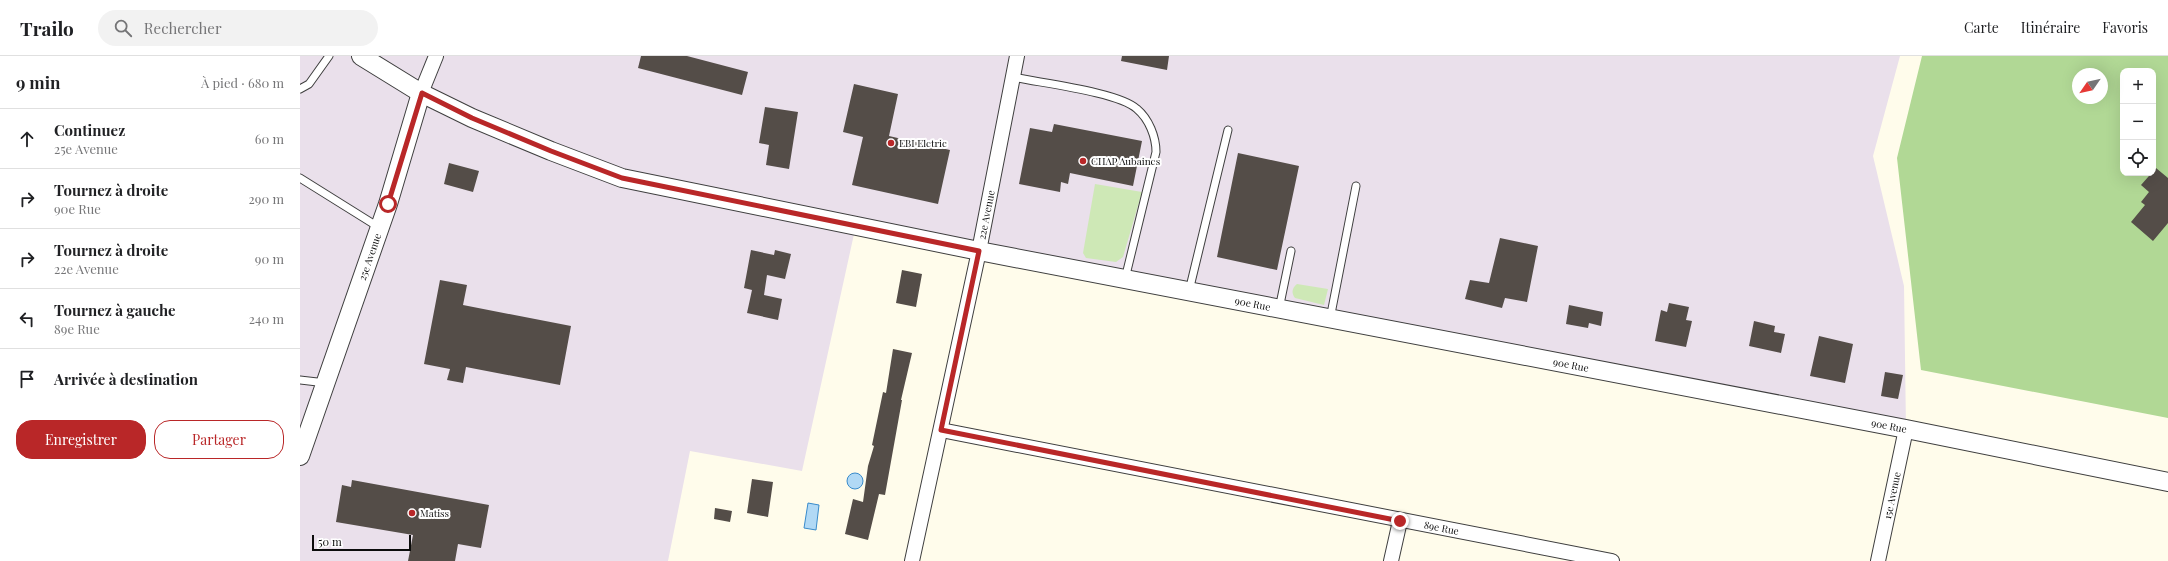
<!DOCTYPE html>
<html lang="fr">
<head>
<meta charset="utf-8">
<style>
  body { margin:0; font-family:"Playfair Display",serif; background:#f2f2f2; color:#202124 }
  .controls { position:absolute; right:12px; top:12px; display:grid; overflow:hidden; border-radius:8px; box-shadow:0 4px 16px #0002 }
  .controls button { width:36px; height:36px; display:grid; place-items:center; padding:0; border:0; border-bottom:1px solid #e0e0e0; background:#fff; color:#202124; font:20px sans-serif }
  .compass { position:absolute; left:1772px; top:12px; width:36px; height:36px; border-radius:50%; background:#fff; box-shadow:0 4px 16px #0002; rotate:236deg }
  .scale { position:absolute; left:12px; bottom:10px; width:99px; box-sizing:border-box; padding-left:4px; border:2px solid #0c0c0c; border-top:0; font-size:11px; line-height:14px; white-space:nowrap; color:#0c0c0c; -webkit-text-stroke:3px #fff; paint-order:stroke }
  .stop { position:absolute; width:12px; height:12px; margin:-9px; border:3px solid #b92728; border-radius:50%; background:#fff }
  .stop.end { background:#b92728; border-color:#fff; box-shadow:0 1px 4px #0008 }
  .list { margin:0; padding:0; list-style:none }
  h2 { display:flex; justify-content:space-between; align-items:center; height:52px; margin:0; padding:0 16px; font-size:17px }
  h2 small { font-size:13px; font-weight:400; color:#757577 }
  .list li { display:grid; grid-template-columns:26px 1fr auto; gap:12px; align-items:center; box-sizing:border-box; height:60px; padding:0 16px; border-top:1px solid #e0e0e0 }
  .list b { display:block; font-size:15px; white-space:nowrap }
  .list p { margin:0; font-size:13px; white-space:nowrap; color:#757577 }
  .list em { font-size:13px; font-style:normal; color:#757577 }
  .actions { display:flex; gap:8px; padding:12px 16px }
  .actions a { flex:1; padding:9px 0; border:1px solid #b92728; border-radius:16px; text-align:center; font-size:14px; color:#b92728 }
  .actions .main { background:#b92728; color:#fff }
  .icon { flex:none; width:22px; height:22px; fill:none; stroke:currentColor; stroke-width:2; stroke-linecap:round; stroke-linejoin:round }
  .map { position:relative; flex:none; width:1868px; height:505px; overflow:hidden }
  header { display:flex; align-items:center; gap:24px; box-sizing:border-box; height:56px; padding:0 20px; background:#fff; border-bottom:1px solid #e0e0e0 }
  header strong { font-size:19px }
  nav { display:flex; gap:22px; margin-inline-start:auto; font-size:14px }
  .search { width:280px; height:36px; background:#f2f2f2; display:flex; align-items:center; gap:10px; box-sizing:border-box; padding:0 14px; border-radius:22px; color:#757577; font-size:15px }
  main { display:flex }
  aside { flex:1; background:#fff }
  .map>svg:first-child { display:block }
  .industrial { fill:#eae0eb }
  .green { fill:#cee8b6 }
  .forest { fill:#b1d895; fill-rule:evenodd }
  .water { fill:#b1d9f5; stroke:#398bcb }
  .building { fill:#544d48 }
  .lines { fill:none; stroke-linecap:round; stroke-linejoin:round }
  .service-casing { stroke:#3f3f3f; stroke-width:9 }
  .minor-casing { stroke:#3f3f3f; stroke-width:16 }
  .tertiary-casing { stroke:#3f3f3f; stroke-width:20 }
  .service { stroke:#fff; stroke-width:7 }
  .minor { stroke:#fff; stroke-width:14 }
  .tertiary { stroke:#fff; stroke-width:18 }
  .route { stroke:#b92728; stroke-width:5 }
  .poi-dot { fill:#b92728; stroke:#fff; stroke-width:1.5 }
  .labels { text-anchor:middle; stroke-width:4; stroke-linejoin:round; paint-order:stroke }
  .poi-label { font-size:10px; fill:#0c0c0c; stroke:#fff; text-anchor:start }
  .street-label { font-size:10px; fill:#0c0c0c; stroke:#fff }
</style>
</head>
<body>
<header>
<strong>Trailo</strong>
<div class="search"><svg class="icon" aria-label="search" viewBox="0 0 24 24"><circle cx="10" cy="10" r="6"/><path d="M15 15l6 6"/></svg>Rechercher</div>
<nav><a>Carte</a><a>Itinéraire</a><a>Favoris</a></nav>
</header>
<main>
<aside>
<h2>9 min<small>À pied · 680 m</small></h2>
<ul class="list">
<li><svg class="icon" aria-label="ahead" viewBox="0 0 24 24"><path d="M12 20V5M6 11l6-6 6 6"/></svg><div><b>Continuez</b><p>25e Avenue</p></div><em>60 m</em></li>
<li><svg class="icon" aria-label="right" viewBox="0 0 24 24"><path d="M7 20v-9h11M14 6l5 5-5 5"/></svg><div><b>Tournez à droite</b><p>90e Rue</p></div><em>290 m</em></li>
<li><svg class="icon" aria-label="right" viewBox="0 0 24 24"><path d="M7 20v-9h11M14 6l5 5-5 5"/></svg><div><b>Tournez à droite</b><p>22e Avenue</p></div><em>90 m</em></li>
<li><svg class="icon" aria-label="left" viewBox="0 0 24 24"><path d="M17 20v-9H6M10 6l-5 5 5 5"/></svg><div><b>Tournez à gauche</b><p>89e Rue</p></div><em>240 m</em></li>
<li><svg class="icon" aria-label="arrive" viewBox="0 0 24 24"><path d="M6 21V4h12l-3 4 3 4H6"/></svg><div><b>Arrivée à destination</b></div></li>
</ul>
<div class="actions"><a class="main">Enregistrer</a><a>Partager</a></div>
</aside>
<div class="map">
<svg width="1868" height="505" viewBox="0 0 1868 505">
  <rect width="100%" height="100%" fill="#fffceb"/>
  <path class="industrial" d="M 0,0 L 1600,0 L 1573,100 L 1604,230 L 1606,373 L 556,169 L 502,415 L 390,395 L 368,505 L 0,505 Z"/>
  <path class="green" d="M 795,128 L 842,136 L 823,201 L 816,206 L 786,202 L 783,197 Z
    M 997,228 L 1028,233 L 1024,249 L 995,242 C 991,237 992,232 997,228 Z"/>
  <path class="forest" d="M 1622,0 L 1868,0 L 1868,362 L 1621,314 L 1597,102 ZM 1823,15 L 1853,15 L 1853,117 L 1823,117 ZM 1778,18 L 1802,18 L 1802,42 L 1778,42 Z"/>
  <path class="water" d="M547 425a8 8 0 1 1 16 0a8 8 0 1 1-16 0Z
    M 508,447 L 519,449 L 516,474 L 504,472 Z"/>
  <path class="building" d="M 341,0 L 387,0 L 448,16 L 442,39 L 338,12 Z
    M 822,0 L 869,0 L 867,14 L 821,5 Z
    M 554,28 L 598,38 L 589,80 L 650,94 L 638,148 L 552,129 L 563,81 L 543,76 Z
    M 465,51 L 498,56 L 489,113 L 466,109 L 469,89 L 459,87 Z
    M 754,68 L 842,85 L 833,130 L 770,117 L 768,128 L 761,126 L 760,136 L 719,128 L 730,72 L 752,76 Z
    M 938,97 L 999,110 L 977,214 L 917,201 Z
    M 149,107 L 179,115 L 173,136 L 144,128 Z
    M 1856,112 L 1868,122 L 1868,167 L 1853,185 L 1831,166 L 1845,149 L 1841,146 L 1849,136 L 1841,129 Z
    M 1200,182 L 1238,190 L 1227,246 L 1205,242 L 1202,252 L 1165,243 L 1170,224 L 1189,227 Z
    M 451,194 L 474,199 L 475,194 L 491,198 L 485,223 L 467,219 L 464,239 L 482,243 L 478,264 L 447,257 L 452,234 L 444,232 Z
    M 602,214 L 622,218 L 616,251 L 596,247 Z
    M 140,224 L 167,229 L 163,249 L 271,270 L 260,329 L 166,311 L 163,327 L 147,324 L 150,313 L 124,308 Z
    M 1369,247 L 1389,251 L 1386,264 L 1392,265 L 1386,291 L 1355,285 L 1361,254 L 1367,256 Z
    M 1269,249 L 1303,256 L 1301,270 L 1289,267 L 1288,272 L 1266,268 Z
    M 1454,265 L 1475,270 L 1474,276 L 1485,278 L 1481,297 L 1449,290 Z
    M 1519,280 L 1553,288 L 1545,327 L 1510,320 Z
    M 593,293 L 612,297 L 601,344 L 602,344 L 585,439 L 579,438 L 568,484 L 545,478 L 553,443 L 563,446 L 568,410 L 574,390 L 572,389 L 583,336 L 586,337 Z
    M 1585,316 L 1603,319 L 1598,343 L 1581,340 Z
    M 452,423 L 473,426 L 468,461 L 447,457 Z
    M 52,424 L 189,449 L 181,492 L 158,488 L 155,505 L 108,505 L 113,479 L 36,466 L 42,429 L 51,431 Z
    M 415,452 L 432,455 L 430,466 L 414,463 Z"/>
  <g class="lines">
    <g class="service-casing">
      <path id="service" d="M 713,21 C 740,27 819,36 837,53 C 849,63 856,81 856,96 L 825,223
        M 0,33 L 9,28 L 29,0
        M 0,122 L 80,172
        M 889,235 L 928,74
        M 979,253 L 991,195
        M 1030,263 L 1056,130
        M 0,324 L 26,327"/>
    </g>
    <g class="minor-casing">
      <g id="minor">
        <path d="M 121,37 L 136,0"/>
        <path id="s1" d="M 641,374 L 1312,505"/>
        <path id="s2" d="M 612,505 L 679,195 L 717,0"/>
        <path d="M 1091,505 L 1100,465"/>
        <path id="s3" d="M 1578,505 L 1606,373"/>
      </g>
    </g>
    <g class="tertiary-casing">
      <g id="tertiary">
        <path id="s4" d="M 61,0 L 121,37 L 172,62 L 251,95 L 322,122 L 679,195 L 1606,373 L 1868,426"/>
        <path id="s5" d="M 0,400 L 88,148 L 121,37"/>
      </g>
    </g>
    <use href="#service" class="service"/>
    <use href="#minor" class="minor"/>
    <use href="#tertiary" class="tertiary"/>
  </g>
  <g class="lines">
    <path class="route" d="M 88,148 L 122,37 L 172,62 L 251,95 L 322,122 L 679,195 L 641,374 L 1100,465"/>
  </g>
  <g class="poi-dot">
    <circle cx="591" cy="87" r="4"/>
    <circle cx="783" cy="105" r="4"/>
    <circle cx="112" cy="457" r="4"/>
  </g>
  <g class="labels">
    <g class="poi-label">
      <text x="599" y="91">EBI Eletric</text>
      <text x="791" y="109">CHAP Aubaines</text>
      <text x="120" y="461">Matiss</text>
    </g>
    <g class="street-label">
      <text dy="4" stroke="none"><textPath href="#s2" startOffset="354">22e Avenue</textPath></text>
      <text dy="4" stroke="none"><textPath href="#s5" startOffset="211">25e Avenue</textPath></text>
      <text dy="4" stroke="none"><textPath href="#s4" startOffset="932">90e Rue</textPath></text>
      <text dy="4" stroke="none"><textPath href="#s4" startOffset="1256">90e Rue</textPath></text>
      <text dy="4" stroke="none"><textPath href="#s4" startOffset="1580">90e Rue</textPath></text>
      <text dy="4" stroke="none"><textPath href="#s3" startOffset="67">15e Avenue</textPath></text>
      <text dy="4" stroke="none"><textPath href="#s1" startOffset="510">89e Rue</textPath></text>
    </g>
  </g>
</svg>
<div class="controls">
<button>+</button>
<button>−</button>
<button><svg class="icon" aria-label="locate" viewBox="0 0 24 24"><circle cx="12" cy="12" r="6"/><path d="M12 2v4M12 18v4M2 12h4M18 12h4"/></svg></button>
</div>
<svg class="compass" viewBox="-18 -18 36 36"><path d="M0-13l5 13h-10z" fill="#e53935"/><path d="M0 13l5-13h-10z" fill="#757577"/></svg>
<div class="scale">50 m</div>
<div class="stop" style="left:88px;top:148px"></div>
<div class="stop end" style="left:1100px;top:465px"></div>
</div>
</main>
</body>
</html>
